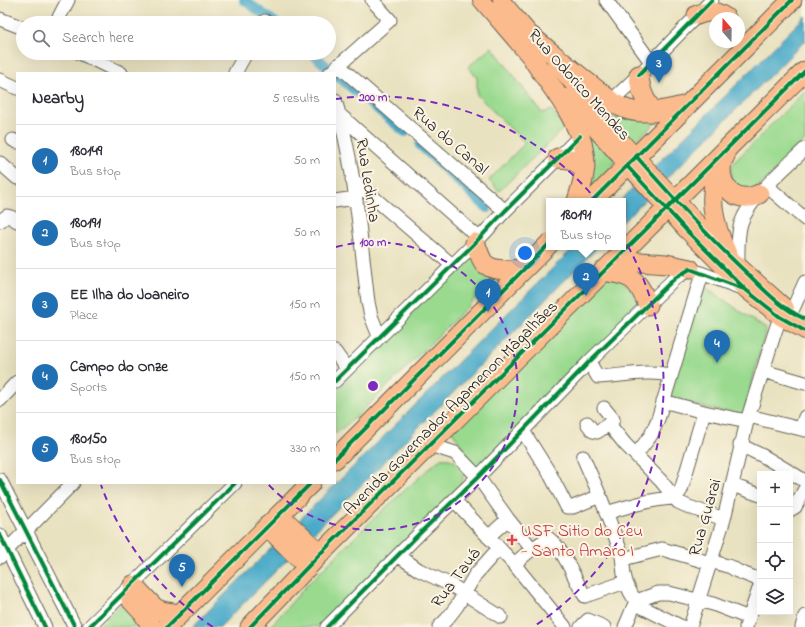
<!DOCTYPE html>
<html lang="en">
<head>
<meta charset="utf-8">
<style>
  body { margin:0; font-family:"Indie Flower",sans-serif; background:#f2f2f3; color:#2b2b33 }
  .controls { position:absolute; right:12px; bottom:12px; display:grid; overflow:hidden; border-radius:0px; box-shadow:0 4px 16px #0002 }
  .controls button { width:36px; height:36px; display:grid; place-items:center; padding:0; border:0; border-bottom:1px solid #e1e1e2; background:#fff; color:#2b2b33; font:20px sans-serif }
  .compass { position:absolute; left:709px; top:12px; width:36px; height:36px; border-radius:50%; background:#fff; box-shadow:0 4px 16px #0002; rotate:340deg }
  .you { position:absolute; left:525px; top:253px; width:14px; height:14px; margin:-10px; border:3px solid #fff; border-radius:50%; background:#1a73e8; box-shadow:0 0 0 6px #1a73e833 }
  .badge { display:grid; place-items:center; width:26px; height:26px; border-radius:50%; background:#1f6fb2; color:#fff; font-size:13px; font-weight:700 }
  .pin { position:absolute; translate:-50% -33px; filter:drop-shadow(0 1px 2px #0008) }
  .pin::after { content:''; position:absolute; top:21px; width:14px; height:12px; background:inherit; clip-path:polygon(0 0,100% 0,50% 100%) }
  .popup { position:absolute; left:546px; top:198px; width:80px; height:52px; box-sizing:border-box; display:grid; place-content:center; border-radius:0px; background:#fff; filter:drop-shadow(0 1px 3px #0005); font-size:13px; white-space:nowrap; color:#7c7c81 }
  .popup b { font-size:15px; color:#2b2b33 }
  .popup::after { content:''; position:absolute; left:50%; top:100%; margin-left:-8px; border:8px solid transparent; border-top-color:#fff }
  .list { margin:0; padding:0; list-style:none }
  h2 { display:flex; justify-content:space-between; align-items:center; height:52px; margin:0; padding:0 16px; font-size:17px }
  h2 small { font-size:13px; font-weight:400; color:#7c7c81 }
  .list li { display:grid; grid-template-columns:26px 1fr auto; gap:12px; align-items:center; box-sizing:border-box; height:72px; padding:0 16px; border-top:1px solid #e1e1e2 }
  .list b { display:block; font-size:15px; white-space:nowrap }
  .list p { margin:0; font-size:13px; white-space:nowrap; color:#7c7c81 }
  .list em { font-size:13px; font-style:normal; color:#7c7c81 }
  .icon { flex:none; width:22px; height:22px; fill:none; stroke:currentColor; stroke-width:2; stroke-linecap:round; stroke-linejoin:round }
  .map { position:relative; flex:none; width:805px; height:627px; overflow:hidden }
  .search { position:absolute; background:#fff; box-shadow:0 4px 16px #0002; left:16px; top:16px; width:320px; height:44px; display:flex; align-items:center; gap:10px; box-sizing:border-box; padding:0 14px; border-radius:22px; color:#7c7c81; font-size:15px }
  .panel { position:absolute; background:#fff; box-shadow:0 4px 16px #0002; left:16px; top:72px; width:320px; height:412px; border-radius:0px }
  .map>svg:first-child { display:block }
  .green { fill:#9ada8f; stroke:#5b7b56 }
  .water { fill:#4aaac9; stroke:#336372 }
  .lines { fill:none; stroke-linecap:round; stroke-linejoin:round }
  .canal { stroke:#4aaac9; stroke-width:10 }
  .minor-casing { stroke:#646155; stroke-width:15 }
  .major-casing { stroke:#646155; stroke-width:18 }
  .highway-casing { stroke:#646155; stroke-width:21 }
  .minor { stroke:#fff; stroke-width:13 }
  .major { stroke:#fbbb8c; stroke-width:16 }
  .highway { stroke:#fbbb8c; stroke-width:19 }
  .cycleway-casing { stroke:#fcf5e5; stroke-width:6 }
  .cycleway { stroke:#00873e; stroke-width:4 }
  .ring { fill:none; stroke:#7b2cbf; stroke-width:2; stroke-dasharray:7 5 }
  .health-dot { fill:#e0444e; stroke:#fcf5e5; stroke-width:1.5 }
  .labels { text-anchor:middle; stroke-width:4; stroke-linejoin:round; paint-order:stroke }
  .street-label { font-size:17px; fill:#1c1c1c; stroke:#fcf5e5 }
  .health-label { font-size:17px; fill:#be3a42; stroke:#fcf5e5; text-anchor:start }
  .centre { fill:#7b2cbf; stroke:#fcf5e5; stroke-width:2 }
  .ring-label { font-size:12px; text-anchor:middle; font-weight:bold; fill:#7b2cbf; stroke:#fcf5e5; stroke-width:4; stroke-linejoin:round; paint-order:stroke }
</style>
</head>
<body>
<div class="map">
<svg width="805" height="627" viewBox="0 0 805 627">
  <rect width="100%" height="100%" fill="#fcf5e5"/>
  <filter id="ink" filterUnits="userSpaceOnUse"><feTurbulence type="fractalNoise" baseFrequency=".025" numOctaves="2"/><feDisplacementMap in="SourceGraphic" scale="8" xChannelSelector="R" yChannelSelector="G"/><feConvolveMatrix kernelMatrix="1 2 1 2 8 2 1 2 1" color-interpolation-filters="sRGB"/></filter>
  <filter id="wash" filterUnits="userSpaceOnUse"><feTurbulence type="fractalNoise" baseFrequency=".012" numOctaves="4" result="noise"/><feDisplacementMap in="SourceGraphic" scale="16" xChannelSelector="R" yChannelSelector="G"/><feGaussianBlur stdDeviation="0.9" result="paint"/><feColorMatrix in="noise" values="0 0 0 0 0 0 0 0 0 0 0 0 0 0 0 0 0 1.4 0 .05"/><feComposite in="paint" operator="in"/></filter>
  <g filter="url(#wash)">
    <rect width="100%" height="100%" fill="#e9e2c0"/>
    <path class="green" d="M 492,47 L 542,113 L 552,110 L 564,128 L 499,191 L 489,180 L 525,143 L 477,95 L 477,77 L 468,67 Z
      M 805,91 L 805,141 L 758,188 L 748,192 L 731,186 L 731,168 L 736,160 Z
      M 616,114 L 661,118 L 634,142 L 615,121 Z
      M 584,124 L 615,159 C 611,172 600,180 590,189 Z
      M 472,252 L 498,276 L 405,369 L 358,415 L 335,434 L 335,390 Z
      M 617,273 L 642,305 L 477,471 L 451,429 L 604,274 Z
      M 701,284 L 766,329 L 743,417 L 666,398 Z
      M 441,459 C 456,456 468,471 461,484 L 319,627 L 270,627 L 307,585 L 371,521 L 435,463 Z
      M 124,605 L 143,627 L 98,627 L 119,606 Z"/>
    <path class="water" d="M 805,16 L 805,41 L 623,222 L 623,201 L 620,201 Z
      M 574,247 L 598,247 L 220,627 L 192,627 Z"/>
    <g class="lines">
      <path class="canal" d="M 244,0 L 276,23
        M 312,53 L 334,73
        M 335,74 L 405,132
        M 420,145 L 487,208"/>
    </g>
  </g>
  <g filter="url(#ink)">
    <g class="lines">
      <g class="minor-casing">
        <path id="minor" d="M 606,0 L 651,62
          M 0,19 L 23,28
          M 56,23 L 68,0
          M 264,23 L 265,21
          M 80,53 L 121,73
          M 338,65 L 505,211
          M 235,73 L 246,53
          M 330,73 L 390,20 L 372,0
          M 0,80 L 17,88
          M 335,100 C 355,164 360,236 368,302 L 371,316 L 379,336
          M 606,106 L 639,75 L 712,0
          M 339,114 L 479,238
          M 13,140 L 17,142
          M 0,163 L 17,178
          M 352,179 L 452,265
          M 767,186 L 805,219
          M 335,201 L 355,198
          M 0,221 L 7,216 L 11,217 L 17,221
          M 738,266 C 738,252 737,236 741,223 C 751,196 784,169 805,149
          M 791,313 L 805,282
          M 335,352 L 347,369
          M 589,362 L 598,377 C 622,376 646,370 670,375
          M 763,371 L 805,383
          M 335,381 L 475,243 L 505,211 L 580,136
          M 0,400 L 17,382
          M 663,401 L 704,412 L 747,421
          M 749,416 L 805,430
          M 587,423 L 593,431 L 597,432 L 612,422 L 613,419 L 604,408
          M 609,424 L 625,444 L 661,481 L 678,502 L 689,507 L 724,519
          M 801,429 L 805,417
          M 523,431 L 550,474 L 567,507 L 573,507 L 600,496
          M 430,445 L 455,453 L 478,477 L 508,519 L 532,549
          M 740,445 L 763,456 L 805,481
          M 636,455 L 651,435 L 658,419 L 702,274
          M 583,457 L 600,496 L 621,552 C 623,560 623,567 624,574 C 626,586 633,600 642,607 L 682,627
          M 0,480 L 75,627
          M 732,485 L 760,495
          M 675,498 L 681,490 L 704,412
          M 454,500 L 514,564 L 565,627
          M 790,510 L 795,507 L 805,489
          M 606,513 C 629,506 652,499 675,498
          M 0,535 L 45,627
          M 488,537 L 508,519
          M 399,556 L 419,570 L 451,585 L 501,617
          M 0,557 L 73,483
          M 623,559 L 662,549 L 710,563
          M 710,561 L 731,567 L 737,571 L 760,580
          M 514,564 L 532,549 L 548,538 C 566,551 573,578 585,596 L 625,582
          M 89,627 L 235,483
          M 327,627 L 421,532 L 478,477 L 589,362 L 675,278 L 690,269 L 744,289
          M 439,627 L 447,619 L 457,606 L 475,575 L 499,548
          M 581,627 L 588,620 L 604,627
          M 625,627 L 636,601 L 658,593 L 669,593 L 713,604 L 749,618
          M 690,627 L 724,519 L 747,421 L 773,338 L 780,317
          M 746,627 L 760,586
          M 802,627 L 805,616"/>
      </g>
      <g class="major-casing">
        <path id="major" d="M 481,0 L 542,71
          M 501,0 L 539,44
          M 555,63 L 626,146 L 728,256 L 786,308
          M 566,97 L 686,230 L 746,290 L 780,317 L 805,331"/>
      </g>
      <g class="highway-casing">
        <path id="highway" d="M 697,15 C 709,10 715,11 726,18
          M 531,36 C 553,54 574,72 596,89 C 604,95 612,103 621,107 C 641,117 667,110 687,105
          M 534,61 C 552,88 580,121 584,153 C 587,169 582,185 577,201
          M 639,75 C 640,90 644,100 654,112
          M 725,156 C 704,190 713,223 728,256
          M 558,158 L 570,159 L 585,168
          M 722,163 C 718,181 730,200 750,197 C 753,197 756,195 759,194
          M 592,201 L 792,0
          M 475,243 C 478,249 480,258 484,263 C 494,273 512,269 524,269
          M 615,260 L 666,264 L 690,269
          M 603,271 C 632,275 637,278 648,305
          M 335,459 L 549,244
          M 279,515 L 320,554
          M 267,526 L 308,567
          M 133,585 L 155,608 L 162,611 L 180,614
          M 131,600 L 143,613 L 152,627
          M 167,627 L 311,483
          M 250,627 L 320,554 L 805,71"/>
      </g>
      <use href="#minor" class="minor"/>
      <use href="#major" class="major"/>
      <use href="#highway" class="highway"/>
      <g class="cycleway-casing">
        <path id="cycleway" d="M 639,75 L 712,0
          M 636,156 C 672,197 710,239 750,276 C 767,293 783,309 805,319
          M 627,166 L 686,230 L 746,290 L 780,317 L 805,331
          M 592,201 L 792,0
          M 335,381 L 475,243 L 505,211 L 580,136
          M 335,459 L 549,244
          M 0,480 L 75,627
          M 0,535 L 45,627
          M 89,627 L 235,483
          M 167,627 L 311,483
          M 250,627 L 320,554 L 805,71
          M 327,627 L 421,532 L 478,477 L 589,362 L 675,278 L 690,269 L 746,290"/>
      </g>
      <use href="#cycleway" class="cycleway"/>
    </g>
  </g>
  <g class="ring">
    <path d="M336 247A144 144 0 1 1 267 483"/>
    <path d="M213 627A289 289 0 0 1 101 485M335 99A289 289 0 0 1 533 627"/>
  </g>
  <path class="health-dot" d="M510 534h4v4h4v4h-4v4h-4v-4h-4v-4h4z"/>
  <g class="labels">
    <g class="street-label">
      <text transform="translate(580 84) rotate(48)" y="6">Rua Odorico Mendes</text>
      <text transform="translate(451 140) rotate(41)" y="6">Rua do Canal</text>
      <text transform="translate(369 180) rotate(81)" y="6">Rua Ledinha</text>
      <text transform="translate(450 407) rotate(-45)" y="6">Avenida Governador Agamenon Magalhães</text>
      <text transform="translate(704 517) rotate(-74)" y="6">Rua Guarai</text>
      <text transform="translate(455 577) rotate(-53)" y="6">Rua Tauá</text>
    </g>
    <g class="health-label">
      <text x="521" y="536">USF Sitio do Ceu<tspan x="521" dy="20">- Santo Amaro I</tspan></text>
    </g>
  </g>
  <circle cx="373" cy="386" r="6" class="centre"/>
  <g class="ring-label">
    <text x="373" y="101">200 m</text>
    <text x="373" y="246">100 m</text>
  </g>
</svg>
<div class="controls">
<button>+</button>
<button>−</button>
<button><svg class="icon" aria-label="locate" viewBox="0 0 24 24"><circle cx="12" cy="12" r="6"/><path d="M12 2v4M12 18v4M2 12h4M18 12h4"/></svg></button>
<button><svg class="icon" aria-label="layers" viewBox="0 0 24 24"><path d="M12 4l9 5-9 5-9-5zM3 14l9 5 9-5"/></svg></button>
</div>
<svg class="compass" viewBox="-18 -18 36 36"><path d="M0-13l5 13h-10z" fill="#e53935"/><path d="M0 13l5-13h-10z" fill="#7c7c81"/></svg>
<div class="you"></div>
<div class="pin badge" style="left:488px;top:312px">1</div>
<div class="pin badge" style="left:586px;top:296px">2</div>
<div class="popup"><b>180191</b>Bus stop</div>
<div class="pin badge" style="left:659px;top:83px">3</div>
<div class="pin badge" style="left:717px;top:363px">4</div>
<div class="pin badge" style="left:182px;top:587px">5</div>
<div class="search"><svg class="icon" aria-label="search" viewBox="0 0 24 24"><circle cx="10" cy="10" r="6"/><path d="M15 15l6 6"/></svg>Search here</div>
<section class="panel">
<h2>Nearby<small>5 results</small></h2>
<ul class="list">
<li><span class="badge">1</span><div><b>180149</b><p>Bus stop</p></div><em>50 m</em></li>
<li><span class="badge">2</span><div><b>180191</b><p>Bus stop</p></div><em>50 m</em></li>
<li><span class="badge">3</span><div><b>EE Ilha do Joaneiro</b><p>Place</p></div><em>150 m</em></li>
<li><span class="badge">4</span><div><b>Campo do Onze</b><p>Sports</p></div><em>150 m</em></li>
<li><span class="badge">5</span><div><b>180150</b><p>Bus stop</p></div><em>330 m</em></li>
</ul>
</section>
</div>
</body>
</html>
